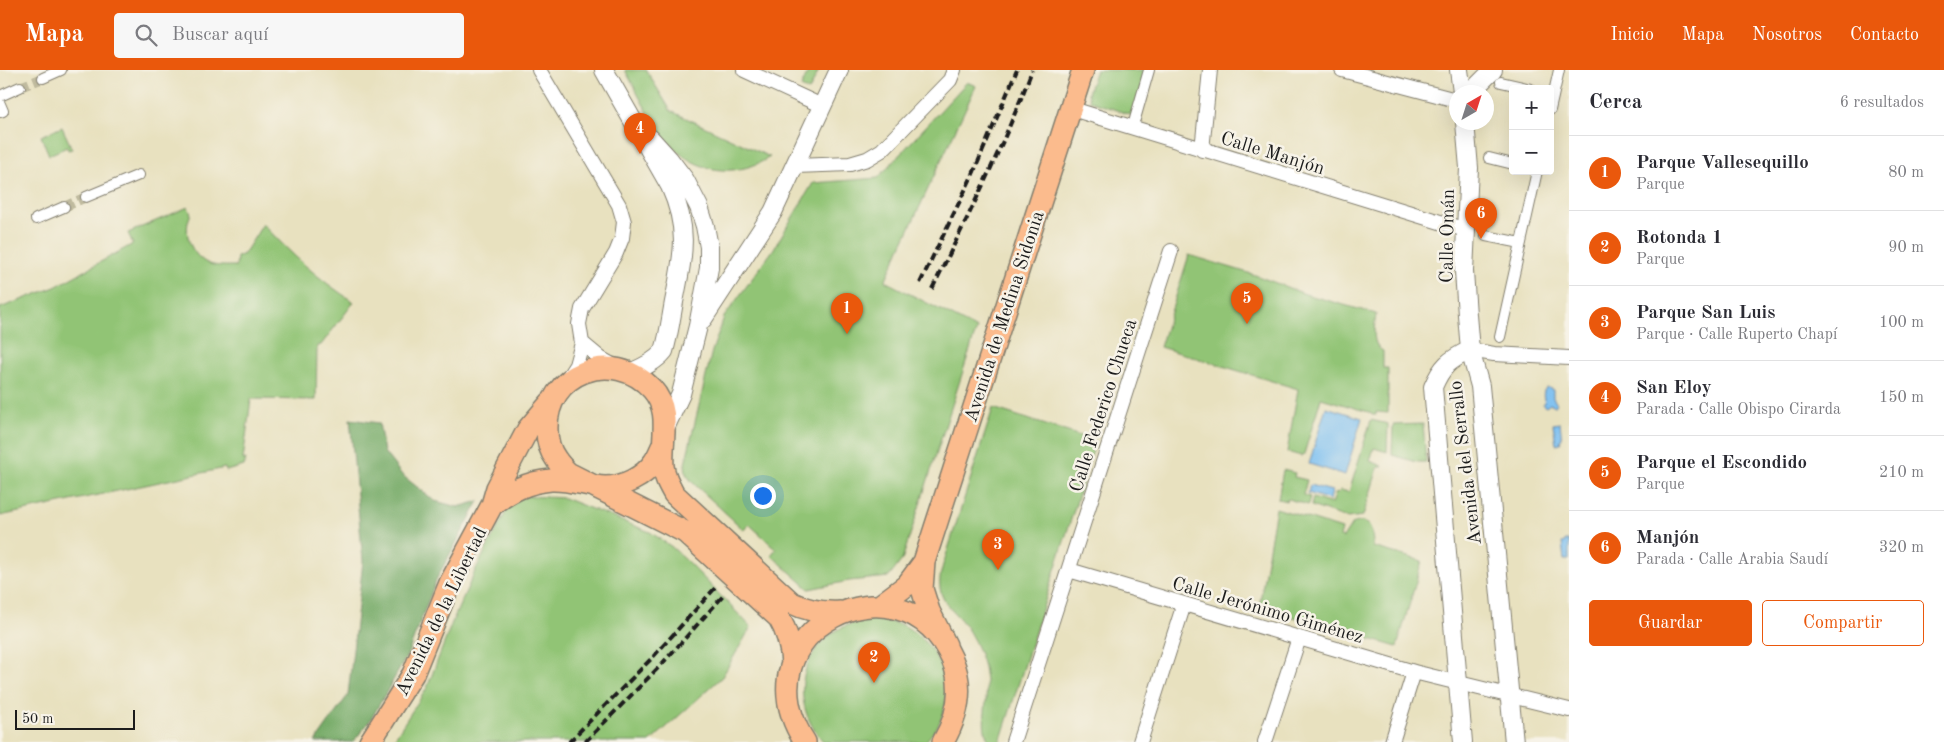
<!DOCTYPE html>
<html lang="es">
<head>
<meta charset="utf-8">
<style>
  body { margin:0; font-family:"Old Standard TT",serif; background:#f7f7f7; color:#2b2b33 }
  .controls { position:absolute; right:15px; top:15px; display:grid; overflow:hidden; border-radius:5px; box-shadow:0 5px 20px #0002 }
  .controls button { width:45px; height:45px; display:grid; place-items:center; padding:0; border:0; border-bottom:1px solid #e1e1e2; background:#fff; color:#2b2b33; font:25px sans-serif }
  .compass { position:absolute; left:1449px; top:15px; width:45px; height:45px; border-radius:50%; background:#fff; box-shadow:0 5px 20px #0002; rotate:39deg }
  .scale { position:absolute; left:15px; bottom:12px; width:120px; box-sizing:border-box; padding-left:5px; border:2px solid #1c1c1c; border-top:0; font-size:14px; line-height:18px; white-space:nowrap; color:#1c1c1c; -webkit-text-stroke:4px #f7f3e8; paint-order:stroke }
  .you { position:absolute; left:762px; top:425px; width:18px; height:18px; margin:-12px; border:4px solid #fff; border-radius:50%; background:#1a73e8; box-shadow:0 0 0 8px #1a73e833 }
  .badge { display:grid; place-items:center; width:32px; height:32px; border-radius:50%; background:#ea580c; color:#fff; font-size:16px; font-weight:700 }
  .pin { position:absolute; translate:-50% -41px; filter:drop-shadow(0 1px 2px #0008) }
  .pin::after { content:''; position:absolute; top:26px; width:18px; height:15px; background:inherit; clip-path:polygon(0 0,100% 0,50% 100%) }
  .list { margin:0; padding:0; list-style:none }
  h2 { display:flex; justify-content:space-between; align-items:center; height:65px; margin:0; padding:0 20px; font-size:21px }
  h2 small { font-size:16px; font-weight:400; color:#7c7c81 }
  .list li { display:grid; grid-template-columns:32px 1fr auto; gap:15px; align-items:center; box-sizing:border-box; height:75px; padding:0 20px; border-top:1px solid #e1e1e2 }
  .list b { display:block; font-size:19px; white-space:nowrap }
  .list p { margin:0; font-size:16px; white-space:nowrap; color:#7c7c81 }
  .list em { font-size:16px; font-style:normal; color:#7c7c81 }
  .actions { display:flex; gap:10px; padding:15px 20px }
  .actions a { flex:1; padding:11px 0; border:1px solid #ea580c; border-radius:5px; text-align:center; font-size:18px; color:#ea580c }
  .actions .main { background:#ea580c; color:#fff }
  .icon { flex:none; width:28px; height:28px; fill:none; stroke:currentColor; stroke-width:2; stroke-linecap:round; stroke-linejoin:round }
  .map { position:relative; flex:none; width:1569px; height:672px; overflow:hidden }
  header { display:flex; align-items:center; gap:30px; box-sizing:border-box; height:70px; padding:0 25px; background:#ea580c; color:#fff }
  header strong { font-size:24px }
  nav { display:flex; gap:28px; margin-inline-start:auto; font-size:18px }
  .search { width:350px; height:45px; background:#f7f7f7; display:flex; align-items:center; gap:12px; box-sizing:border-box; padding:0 18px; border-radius:5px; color:#7c7c81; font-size:19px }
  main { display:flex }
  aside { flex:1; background:#fff }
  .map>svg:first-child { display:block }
  .green { fill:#91c475; stroke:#567048 }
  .forest { fill:#74aa66; stroke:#486341 }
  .water { fill:#7bbff1; stroke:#4c6e86 }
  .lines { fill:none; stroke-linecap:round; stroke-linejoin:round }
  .pedestrian-tunnel { stroke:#bfba9e; stroke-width:10; stroke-dasharray:10 5; stroke-linecap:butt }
  .pedestrian-casing { stroke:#827e6e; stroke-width:12 }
  .minor-casing { stroke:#827e6e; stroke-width:16 }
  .tertiary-casing { stroke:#827e6e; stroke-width:20 }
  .primary-casing { stroke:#827e6e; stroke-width:24 }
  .pedestrian { stroke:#fff; stroke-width:10 }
  .minor { stroke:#fff; stroke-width:14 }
  .tertiary { stroke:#fff; stroke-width:18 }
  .primary { stroke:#fbbb8d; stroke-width:21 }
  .rail { stroke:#1c1c1c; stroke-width:4; stroke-dasharray:8 4; stroke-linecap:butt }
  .labels { text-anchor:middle; stroke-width:5; stroke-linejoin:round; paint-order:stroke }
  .street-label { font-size:19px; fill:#1c1c1c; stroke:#f7f3e8 }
</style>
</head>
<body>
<header>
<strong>Mapa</strong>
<div class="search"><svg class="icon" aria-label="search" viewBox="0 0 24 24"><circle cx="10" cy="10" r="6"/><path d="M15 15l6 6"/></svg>Buscar aquí</div>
<nav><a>Inicio</a><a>Mapa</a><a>Nosotros</a><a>Contacto</a></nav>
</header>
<main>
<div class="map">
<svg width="1569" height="672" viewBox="0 0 1569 672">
  <rect width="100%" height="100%" fill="#f7f3e8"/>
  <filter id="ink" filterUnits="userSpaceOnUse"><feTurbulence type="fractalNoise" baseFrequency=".02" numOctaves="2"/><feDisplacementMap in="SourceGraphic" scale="10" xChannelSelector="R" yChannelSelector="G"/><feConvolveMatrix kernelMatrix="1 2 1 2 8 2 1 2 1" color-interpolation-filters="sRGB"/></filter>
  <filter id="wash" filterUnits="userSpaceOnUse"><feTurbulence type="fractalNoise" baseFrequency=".0096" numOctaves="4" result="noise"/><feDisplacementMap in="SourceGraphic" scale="20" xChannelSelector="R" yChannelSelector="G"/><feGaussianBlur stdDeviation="1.12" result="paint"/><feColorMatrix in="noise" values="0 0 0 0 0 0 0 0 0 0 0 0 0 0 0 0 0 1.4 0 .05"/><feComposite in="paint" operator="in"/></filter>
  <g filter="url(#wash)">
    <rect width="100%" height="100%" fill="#e8e1bf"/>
    <path class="green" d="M 625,0 L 646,0 L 671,41 L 770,87 C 740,106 705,105 677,81 C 654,60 640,27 625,0 Z
      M 809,0 L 819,0 L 809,21 L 801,17 Z
      M 1096,0 L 1147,0 L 1134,46 L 1090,31 L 1088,23 Z
      M 967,12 L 976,16 L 885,211 L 977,259 L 974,267 L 902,490 L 889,507 L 849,511 L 809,519 L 771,485 L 776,479 L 749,454 L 744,460 L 692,412 L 686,404 L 685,394 L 712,281 L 724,247 L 773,180 L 813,113 L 878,108 Z
      M 62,57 L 72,79 L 68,80 L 67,77 L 49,85 L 41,66 Z
      M 188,137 L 191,144 C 182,161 190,184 207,193 C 216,197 227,196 236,196 L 237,187 L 244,184 L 263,154 C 291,184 319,210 354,232 L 321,275 L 317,276 L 316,330 L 251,329 L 243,390 L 246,389 L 244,396 L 226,401 L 225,398 L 0,446 L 0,238 L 55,217 L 133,174 L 128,163 Z
      M 1189,185 L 1255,205 L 1305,224 L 1376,244 C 1375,256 1370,274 1383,281 L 1383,298 L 1388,298 L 1388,343 L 1376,342 L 1376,345 L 1372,345 L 1372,343 L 1321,328 L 1304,384 L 1301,386 L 1287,382 L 1298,319 L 1160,277 Z
      M 993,338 L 1096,371 L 1000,672 L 990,672 C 981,660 985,645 986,631 C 987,618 986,603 982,590 C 978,577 972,566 965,555 C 956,543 942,534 940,518 C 939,510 941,502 943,495 Z
      M 1371,350 L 1388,354 L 1387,382 L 1374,378 L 1370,391 L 1383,396 L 1378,398 L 1363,446 L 1347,448 L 1311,436 L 1313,428 L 1332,434 L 1336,422 L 1339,423 L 1340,420 L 1349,422 Z
      M 1423,354 L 1426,392 L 1417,392 L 1392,385 L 1393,355 Z
      M 1283,400 L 1295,403 L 1294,407 L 1307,410 L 1303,425 L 1310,427 L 1308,435 L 1288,429 L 1286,431 L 1278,429 Z
      M 528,426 L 564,428 L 650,462 L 672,477 L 690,494 L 751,557 L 722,607 L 650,672 L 392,672 L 427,618 L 453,550 L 476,499 L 509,436 L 515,429 Z
      M 1276,438 L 1342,459 L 1340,467 L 1343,468 L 1352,454 C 1371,446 1373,463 1373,477 L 1422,491 L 1397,577 L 1259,537 Z
      M 878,549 C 885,551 893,552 900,554 C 938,570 959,620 937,657 C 934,662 929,667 925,672 L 824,672 C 793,639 795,589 834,562 C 847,553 862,551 878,549 Z"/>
    <path class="forest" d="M 350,349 L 379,353 L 384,382 L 402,405 L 435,431 L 458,437 L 479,431 L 437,508 L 407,586 L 370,651 L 353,672 L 315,672 L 348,625 L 363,491 Z"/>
    <path class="water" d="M 1547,317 L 1553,320 L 1553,328 L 1557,334 L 1555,336 L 1550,334 L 1546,337 L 1543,335 L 1545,332 C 1543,327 1542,321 1547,317 Z
      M 1326,337 L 1362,348 L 1345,405 L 1309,394 Z
      M 1560,353 L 1562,369 L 1560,370 L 1561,373 L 1556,374 L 1553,354 Z
      M 1310,415 L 1332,421 L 1330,430 L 1308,423 Z
      M 1565,470 L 1568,470 L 1569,472 L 1569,490 L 1564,490 L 1562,473 L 1565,472 Z"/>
  </g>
  <g filter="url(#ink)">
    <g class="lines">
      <path class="pedestrian-tunnel" d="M 20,17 L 43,8
        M 64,137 L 86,127"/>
      <g class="pedestrian-casing">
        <path id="pedestrian" d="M 43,8 L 61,0
          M 1501,12 L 1531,19
          M 0,26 L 20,17
          M 0,34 L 3,41 L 0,42
          M 1550,40 L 1559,0
          M 1135,49 L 1149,0
          M 1489,88 L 1513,94
          M 86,127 L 139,105
          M 36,149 L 64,137
          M 1486,166 L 1521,173
          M 1500,267 L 1537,101"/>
      </g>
      <g class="minor-casing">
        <path id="minor" d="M 539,0 L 619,135 L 624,152 L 622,168 L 616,183 L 582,239 L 579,254 L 582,273 L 576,295 L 567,309
          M 744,0 L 822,36
          M 1342,0 L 1456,30
          M 1069,38 L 1466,160
          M 1202,80 L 1210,0
          M 795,96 L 850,94 L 867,89 L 882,80 L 950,10 L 954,0
          M 582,273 L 600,288 L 616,297
          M 1470,280 L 1494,284 L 1569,288
          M 1069,500 L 1414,602 L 1569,640
          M 1013,672 L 1171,181
          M 1140,672 L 1184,534
          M 1265,672 L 1299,568
          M 1392,672 L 1414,602"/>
      </g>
      <g class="tertiary-casing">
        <path id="tertiary" d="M 604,0 L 670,116 C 690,160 683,186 674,232 C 671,248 669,265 664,281 C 655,292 643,297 630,303
          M 1459,0 L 1462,22
          M 1471,22 L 1493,0
          M 1465,52 L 1469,98 L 1464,201 L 1467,245 L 1470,280 L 1480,316 L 1514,672
          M 650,68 L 669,89 L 685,110 L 699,137 L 705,156 L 709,177 L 709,198 L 698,256 L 681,324 L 666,356
          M 703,249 L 773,142 L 839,0
          M 1463,672 L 1433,317 C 1442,296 1449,290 1470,280"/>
      </g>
      <g class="primary-casing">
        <path id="primary" d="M 492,435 C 511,421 527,412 551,410 C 569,409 587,416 605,417 C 623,417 644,407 654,392 C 658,387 660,380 663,375
          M 879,536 L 907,515 L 924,492
          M 946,575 L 929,541 L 922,519 L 924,492 L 1083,0
          M 792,593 C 791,576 788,563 779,548 L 685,462 L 568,403 C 564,399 559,394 556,389 C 550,381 547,370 547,360 C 545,302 613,277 652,319 C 672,341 661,369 663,396 C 664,406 669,415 674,424 L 792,533 C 808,541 822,543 840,542
          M 370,672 L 413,604 L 450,513 L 492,435 L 497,418 L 528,359 L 551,332
          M 805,672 C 734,562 902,476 952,589 C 964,617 958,646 943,672"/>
      </g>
      <use href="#pedestrian" class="pedestrian"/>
      <use href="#minor" class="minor"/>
      <use href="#tertiary" class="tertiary"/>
      <use href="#primary" class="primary"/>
      <path class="rail" d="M 920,213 L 973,104 L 1017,0
        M 932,219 C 968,147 1004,75 1032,0
        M 569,672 L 652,588 L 716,517
        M 585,672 L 660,596 L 724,525"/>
    </g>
  </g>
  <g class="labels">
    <g class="street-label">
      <text transform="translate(1273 82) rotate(17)" y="7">Calle Manjón</text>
      <text transform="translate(1446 166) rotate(-89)" y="7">Calle Omán</text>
      <text transform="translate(1003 246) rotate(-72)" y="7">Avenida de Medina Sidonia</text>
      <text transform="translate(1102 335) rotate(-72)" y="7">Calle Federico Chueca</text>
      <text transform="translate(1464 393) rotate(-97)" y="7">Avenida del Serrallo</text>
      <text transform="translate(1268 539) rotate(16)" y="7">Calle Jerónimo Giménez</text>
      <text transform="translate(440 541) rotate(-64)" y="7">Avenida de la Libertad</text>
    </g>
  </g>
</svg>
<div class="controls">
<button>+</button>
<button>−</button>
</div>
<svg class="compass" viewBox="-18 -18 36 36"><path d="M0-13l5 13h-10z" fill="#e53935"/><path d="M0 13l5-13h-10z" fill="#7c7c81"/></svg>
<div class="scale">50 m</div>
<div class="you"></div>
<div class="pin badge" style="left:847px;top:264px">1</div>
<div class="pin badge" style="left:874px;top:613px">2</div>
<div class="pin badge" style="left:998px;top:500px">3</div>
<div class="pin badge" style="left:640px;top:84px">4</div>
<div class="pin badge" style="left:1247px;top:254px">5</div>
<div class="pin badge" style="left:1481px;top:169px">6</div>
</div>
<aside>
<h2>Cerca<small>6 resultados</small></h2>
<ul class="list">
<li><span class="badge">1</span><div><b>Parque Vallesequillo</b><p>Parque</p></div><em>80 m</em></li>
<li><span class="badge">2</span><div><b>Rotonda 1</b><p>Parque</p></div><em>90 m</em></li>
<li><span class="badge">3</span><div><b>Parque San Luis</b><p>Parque · Calle Ruperto Chapí</p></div><em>100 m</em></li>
<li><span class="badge">4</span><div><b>San Eloy</b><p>Parada · Calle Obispo Cirarda</p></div><em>150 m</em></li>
<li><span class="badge">5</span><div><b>Parque el Escondido</b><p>Parque</p></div><em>210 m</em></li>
<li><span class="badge">6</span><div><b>Manjón</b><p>Parada · Calle Arabia Saudí</p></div><em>320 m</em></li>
</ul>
<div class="actions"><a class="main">Guardar</a><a>Compartir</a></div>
</aside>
</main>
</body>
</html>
